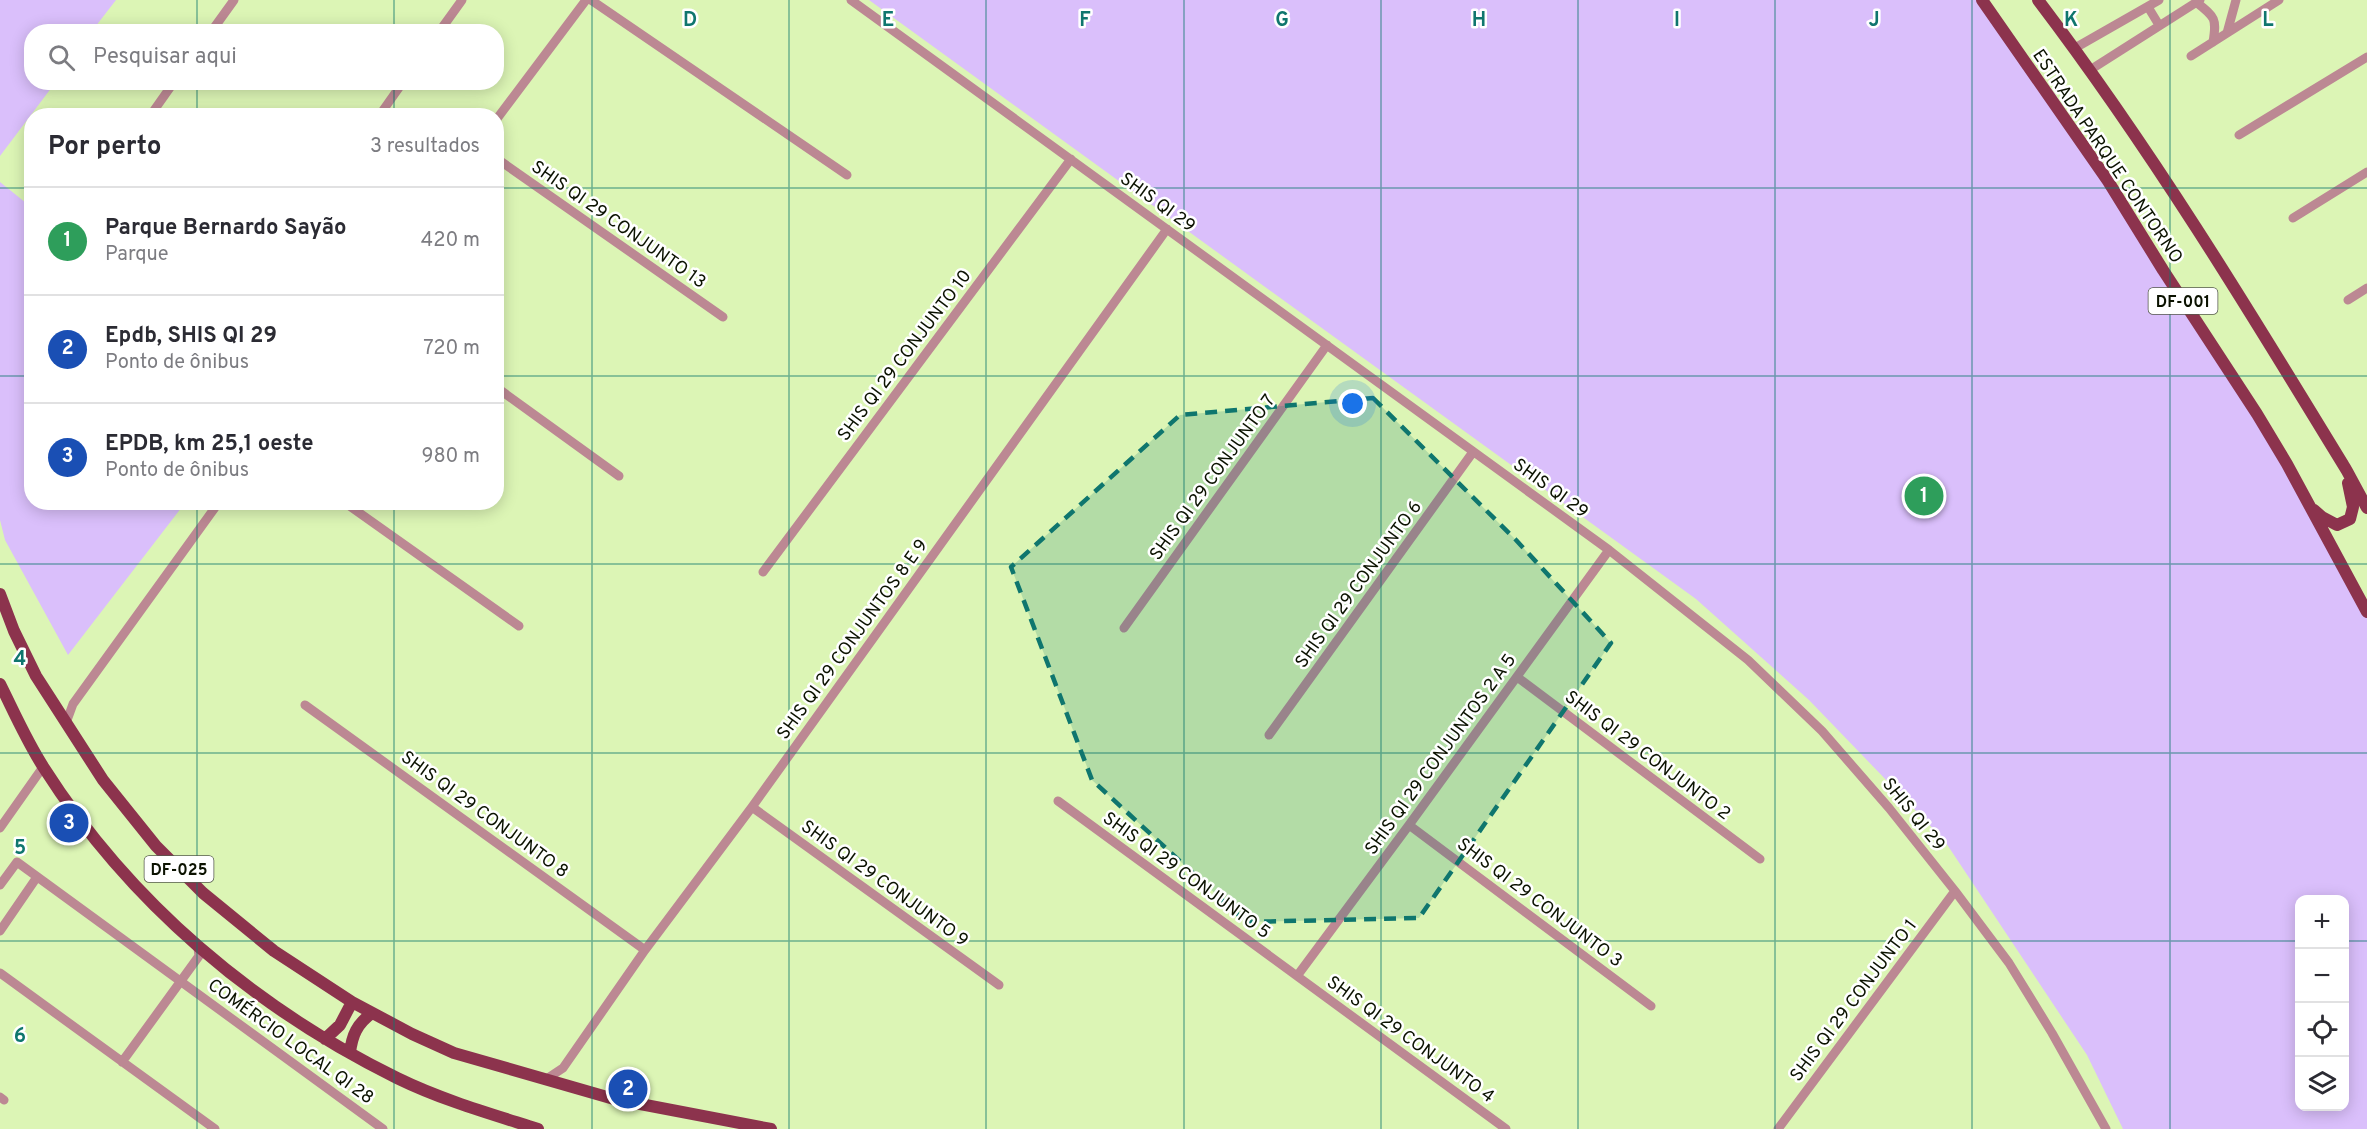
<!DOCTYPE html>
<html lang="pt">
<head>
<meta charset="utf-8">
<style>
  body { margin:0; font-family:Overpass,sans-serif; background:#f7f7f7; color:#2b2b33 }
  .controls { position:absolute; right:18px; bottom:18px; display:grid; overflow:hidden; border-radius:12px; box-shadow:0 3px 15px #0003 }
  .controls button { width:54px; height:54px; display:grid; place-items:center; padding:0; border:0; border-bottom:2px solid #e1e1e2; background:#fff; color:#2b2b33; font:30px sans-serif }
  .you { position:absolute; left:1353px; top:404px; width:21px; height:21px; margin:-15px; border:4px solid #fff; border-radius:50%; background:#1a73e8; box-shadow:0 0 0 9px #1a73e833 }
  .badge { display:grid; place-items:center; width:39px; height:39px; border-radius:50%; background:#d93025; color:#fff; font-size:20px; font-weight:700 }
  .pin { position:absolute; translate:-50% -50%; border:3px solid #fff; box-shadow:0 2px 6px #0006 }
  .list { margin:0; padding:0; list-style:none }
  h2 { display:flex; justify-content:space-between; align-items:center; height:78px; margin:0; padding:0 24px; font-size:26px }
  h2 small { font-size:20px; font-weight:400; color:#7c7c81 }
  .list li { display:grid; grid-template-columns:39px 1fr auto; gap:18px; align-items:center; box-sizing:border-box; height:108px; padding:0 24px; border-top:2px solid #e1e1e2 }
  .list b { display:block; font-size:22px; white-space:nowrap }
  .list p { margin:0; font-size:20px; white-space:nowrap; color:#7c7c81 }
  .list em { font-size:20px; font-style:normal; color:#7c7c81 }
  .icon { flex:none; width:33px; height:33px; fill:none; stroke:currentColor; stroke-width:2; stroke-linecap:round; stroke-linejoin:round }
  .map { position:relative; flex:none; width:2367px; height:1129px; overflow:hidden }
  .search { position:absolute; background:#fff; box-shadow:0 3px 15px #0003; left:24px; top:24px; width:480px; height:66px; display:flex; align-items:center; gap:15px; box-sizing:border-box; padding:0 21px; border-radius:24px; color:#7c7c81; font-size:22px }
  .panel { position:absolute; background:#fff; box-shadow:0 3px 15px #0003; left:24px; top:108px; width:480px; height:402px; border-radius:24px }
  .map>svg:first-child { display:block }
  .green { fill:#dabffb; fill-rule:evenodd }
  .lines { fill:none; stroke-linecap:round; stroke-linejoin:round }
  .minor { stroke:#bc8893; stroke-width:9 }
  .major { stroke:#8c334d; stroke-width:12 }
  .marked { fill:#0f766e; fill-opacity:0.2; stroke:#0f766e; stroke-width:4.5; stroke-dasharray:12 8; stroke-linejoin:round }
  .grid { fill:none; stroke:#0f766e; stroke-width:1.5; stroke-opacity:0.55 }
  .labels { text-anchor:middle; stroke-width:5; stroke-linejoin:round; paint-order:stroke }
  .shield { fill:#fff; stroke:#54594c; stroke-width:1.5 }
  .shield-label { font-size:16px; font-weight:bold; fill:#0b1200 }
  .street-label { font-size:18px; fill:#0b1200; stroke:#fff }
  .grid-label { font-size:20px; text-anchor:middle; font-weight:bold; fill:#0f766e; stroke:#fff; stroke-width:5; stroke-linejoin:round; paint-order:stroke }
</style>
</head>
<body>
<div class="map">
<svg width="2367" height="1129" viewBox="0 0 2367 1129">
  <rect width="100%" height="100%" fill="#dcf5b5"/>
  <path class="green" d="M 0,0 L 116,0 L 92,31 L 32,32 L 32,82 L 55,83 L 0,156 Z
    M 869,0 L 1981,0 L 2055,94 L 2235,380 L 2367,606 L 2367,1129 L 2123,1129 L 2087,1055 L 1944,840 L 1809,700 L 1696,599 ZM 2300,900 L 2344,900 L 2344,1106 L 2300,1106 Z
    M 0,182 L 31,207 L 32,502 L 185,503 L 68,655 L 5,540 L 0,520 Z"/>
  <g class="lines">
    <path class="minor" d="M 591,0 L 847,175
      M 851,0 L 1609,550 L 1748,660 L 1822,731 L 1889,808 L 1955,891 L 2009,963 L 2052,1033 L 2106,1129
      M 2196,2 C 2215,17 2217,18 2213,42
      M 2148,7 L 2159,25
      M 211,32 L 234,0
      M 439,32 L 462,0
      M 2227,33 L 2236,0
      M 2075,48 L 2159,0
      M 2191,56 L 2279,0
      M 2090,70 L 2200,0
      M 150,116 L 174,82
      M 379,116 L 403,82
      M 496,120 L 586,0
      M 2239,135 L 2367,57
      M 496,158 L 723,317
      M 2293,218 L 2367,172
      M 2348,300 L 2367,288
      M 496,387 L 619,476
      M 344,502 L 519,626
      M 763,572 L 1071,159
      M 1124,628 L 1327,345
      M 1517,677 L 1760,859
      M 305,705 L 645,950
      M 66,723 L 73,704 L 219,502
      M 1269,735 L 1473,452
      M 1058,801 L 1506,1129
      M 752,807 L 999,985
      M 1409,825 L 1651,1006
      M 0,828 L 43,767
      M 0,885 L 17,862 L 383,1129
      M 0,931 L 37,877
      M 0,973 L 215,1129
      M 1297,976 L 1409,825 L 1609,550
      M 122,1062 L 199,956 L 198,948
      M 545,1080 L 563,1068 L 645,950 L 752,807 L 1167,229
      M 0,1097 L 4,1100
      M 1778,1129 L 1955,891"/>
    <path class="major" d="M 1982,0 L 2108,181 L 2163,270 L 2257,414 L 2287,464 L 2367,612
      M 2038,0 C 2152,150 2249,310 2347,471 L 2367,508
      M 2314,510 L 2322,517 L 2337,525 L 2350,519 L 2353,507 L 2348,483
      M 0,594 L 14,631 L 36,676 L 103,780 L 156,846 L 203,893 L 274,951 L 352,1002 L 412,1034 L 454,1053 L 614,1099 L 771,1129
      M 0,684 C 14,712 27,742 44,768 C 130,903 255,1008 397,1078 C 442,1100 491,1114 538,1129
      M 325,1039 L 340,1025 L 352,1002
      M 350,1053 C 352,1035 357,1024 372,1013"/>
  </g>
  <path class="marked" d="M 1373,398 L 1516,540 L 1611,643 L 1419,918 L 1246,922 L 1092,780 L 1011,567 L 1180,415 Z"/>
  <path class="grid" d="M 197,0 L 197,32M 394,0 L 394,32M 592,0 L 592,1129M 789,0 L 789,1129M 986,0 L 986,1129M 1184,0 L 1184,1129M 1381,0 L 1381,1129M 1578,0 L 1578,1129M 1775,0 L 1775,1129M 1972,0 L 1972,1129M 2170,0 L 2170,1129M 197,82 L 197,116M 394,82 L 394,116M 0,188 L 32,188M 496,188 L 2367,188M 0,376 L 32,376M 496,376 L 2367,376M 197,502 L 197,1129M 394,502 L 394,1129M 0,564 L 2367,564M 0,753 L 2367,753M 0,941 L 2300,941M 2344,941 L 2367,941"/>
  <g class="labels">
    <g class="shield">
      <rect x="2148.5" y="288" width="69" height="26" rx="4.5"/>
      <rect x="144.5" y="856" width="69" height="26" rx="4.5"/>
    </g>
    <g class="shield-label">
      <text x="2183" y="307">DF-001</text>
      <text x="179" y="875">DF-025</text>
    </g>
    <g class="street-label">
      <text transform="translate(2108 156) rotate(56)" y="6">ESTRADA PARQUE CONTORNO</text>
      <text transform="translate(1158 202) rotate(36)" y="6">SHIS QI 29</text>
      <text transform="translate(619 224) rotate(35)" y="6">SHIS QI 29 CONJUNTO 13</text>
      <text transform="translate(904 355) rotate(-53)" y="6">SHIS QI 29 CONJUNTO 10</text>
      <text transform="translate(1212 477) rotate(-54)" y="6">SHIS QI 29 CONJUNTO 7</text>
      <text transform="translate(1551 488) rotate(36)" y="6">SHIS QI 29</text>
      <text transform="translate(1358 584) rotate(-54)" y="6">SHIS QI 29 CONJUNTO 6</text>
      <text transform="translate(852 639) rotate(-54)" y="6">SHIS QI 29 CONJUNTOS 8 E 9</text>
      <text transform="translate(1440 754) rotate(-54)" y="6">SHIS QI 29 CONJUNTOS 2 A 5</text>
      <text transform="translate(1648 755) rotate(37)" y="6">SHIS QI 29 CONJUNTO 2</text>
      <text transform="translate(485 814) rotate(36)" y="6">SHIS QI 29 CONJUNTO 8</text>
      <text transform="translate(1914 814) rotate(51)" y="6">SHIS QI 29</text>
      <text transform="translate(1187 875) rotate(36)" y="6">SHIS QI 29 CONJUNTO 5</text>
      <text transform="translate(885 883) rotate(36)" y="6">SHIS QI 29 CONJUNTO 9</text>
      <text transform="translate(1540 902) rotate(37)" y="6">SHIS QI 29 CONJUNTO 3</text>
      <text transform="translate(1853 1000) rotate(-53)" y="6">SHIS QI 29 CONJUNTO 1</text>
      <text transform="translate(1411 1039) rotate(36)" y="6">SHIS QI 29 CONJUNTO 4</text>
      <text transform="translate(291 1041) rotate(36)" y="6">COMÉRCIO LOCAL QI 28</text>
    </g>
  </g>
  <g class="grid-label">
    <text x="690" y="26">D</text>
    <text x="888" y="26">E</text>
    <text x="1085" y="26">F</text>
    <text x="1282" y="26">G</text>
    <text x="1479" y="26">H</text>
    <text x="1677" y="26">I</text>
    <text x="1874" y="26">J</text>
    <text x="2071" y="26">K</text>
    <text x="2268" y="26">L</text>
    <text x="20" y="665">4</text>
    <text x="20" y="854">5</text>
    <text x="20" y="1042">6</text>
  </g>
</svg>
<div class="controls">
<button>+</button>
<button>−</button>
<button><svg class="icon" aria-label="locate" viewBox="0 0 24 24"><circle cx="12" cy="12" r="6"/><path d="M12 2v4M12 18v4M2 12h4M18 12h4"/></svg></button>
<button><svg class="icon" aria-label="layers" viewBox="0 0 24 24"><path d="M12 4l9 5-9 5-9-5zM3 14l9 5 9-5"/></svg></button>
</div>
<div class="you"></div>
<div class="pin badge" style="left:1924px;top:496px;background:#2e9e5b">1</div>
<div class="pin badge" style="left:628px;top:1089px;background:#1a4fb4">2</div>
<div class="pin badge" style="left:69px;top:823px;background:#1a4fb4">3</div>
<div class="search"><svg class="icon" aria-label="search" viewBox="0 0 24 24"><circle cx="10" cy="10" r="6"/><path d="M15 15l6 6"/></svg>Pesquisar aqui</div>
<section class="panel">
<h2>Por perto<small>3 resultados</small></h2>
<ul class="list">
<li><span class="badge" style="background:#2e9e5b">1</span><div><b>Parque Bernardo Sayão</b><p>Parque</p></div><em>420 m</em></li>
<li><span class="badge" style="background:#1a4fb4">2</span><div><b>Epdb, SHIS QI 29</b><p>Ponto de ônibus</p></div><em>720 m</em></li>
<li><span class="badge" style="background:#1a4fb4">3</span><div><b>EPDB, km 25,1 oeste</b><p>Ponto de ônibus</p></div><em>980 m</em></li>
</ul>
</section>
</div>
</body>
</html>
